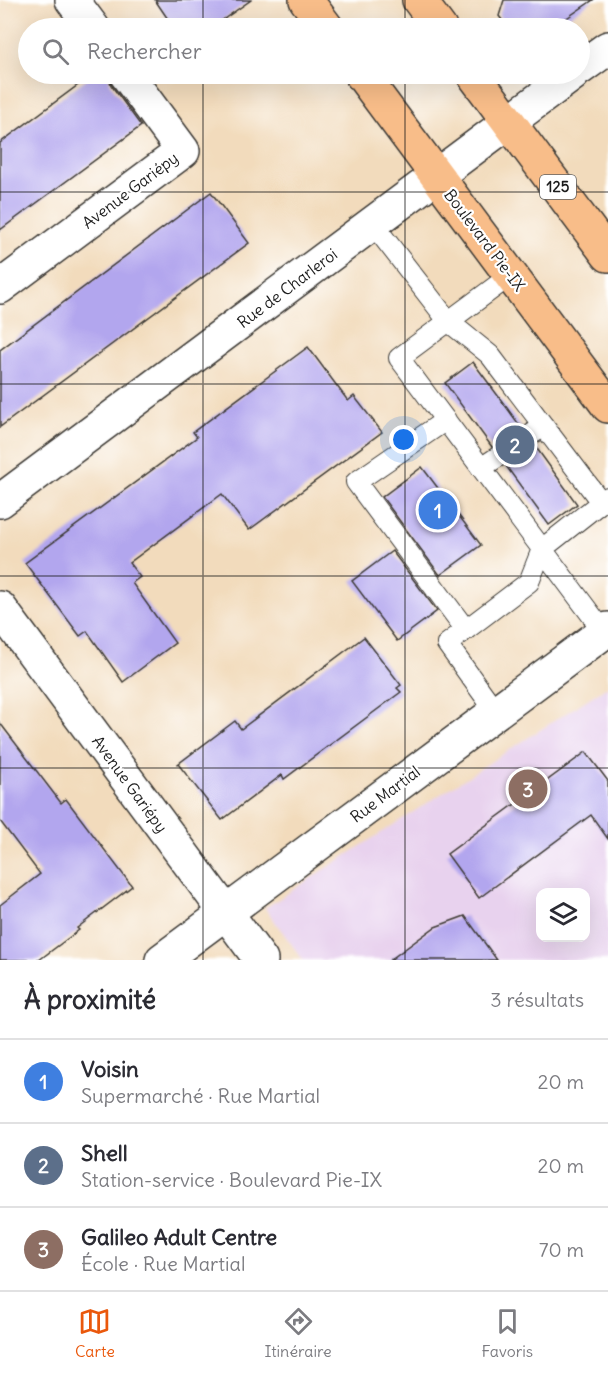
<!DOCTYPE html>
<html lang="fr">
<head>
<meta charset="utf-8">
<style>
  body { margin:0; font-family:Delius,sans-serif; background:#f2f2f3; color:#2b2b33 }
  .controls { position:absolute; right:18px; bottom:18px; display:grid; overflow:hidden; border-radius:12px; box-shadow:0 6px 24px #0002 }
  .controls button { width:54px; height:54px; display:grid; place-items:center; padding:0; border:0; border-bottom:2px solid #e1e1e2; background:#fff; color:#2b2b33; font:30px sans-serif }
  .you { position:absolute; left:404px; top:440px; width:21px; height:21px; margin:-15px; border:4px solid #fff; border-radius:50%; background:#1a73e8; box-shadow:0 0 0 9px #1a73e833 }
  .badge { display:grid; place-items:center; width:39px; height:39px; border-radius:50%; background:#ea580c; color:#fff; font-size:20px; font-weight:700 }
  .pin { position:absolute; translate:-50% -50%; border:3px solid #fff; box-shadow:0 2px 6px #0006 }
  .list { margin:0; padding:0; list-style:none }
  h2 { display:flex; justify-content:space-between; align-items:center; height:78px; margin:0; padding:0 24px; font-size:26px }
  h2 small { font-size:20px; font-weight:400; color:#7c7c81 }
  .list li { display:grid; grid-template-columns:39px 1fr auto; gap:18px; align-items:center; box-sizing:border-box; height:84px; padding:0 24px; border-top:2px solid #e1e1e2 }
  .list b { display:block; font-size:22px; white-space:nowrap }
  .list p { margin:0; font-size:20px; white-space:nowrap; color:#7c7c81 }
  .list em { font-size:20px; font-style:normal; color:#7c7c81 }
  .icon { flex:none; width:33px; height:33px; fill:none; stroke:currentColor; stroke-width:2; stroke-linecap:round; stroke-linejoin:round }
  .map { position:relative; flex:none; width:608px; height:960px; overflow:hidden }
  .search { position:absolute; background:#fff; box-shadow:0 6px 24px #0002; left:18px; right:18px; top:18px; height:66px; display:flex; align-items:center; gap:15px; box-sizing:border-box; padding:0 21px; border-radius:33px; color:#7c7c81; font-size:22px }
  .sheet { height:330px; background:#fff }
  nav { display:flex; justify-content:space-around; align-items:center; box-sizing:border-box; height:84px; border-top:2px solid #e1e1e2; background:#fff; font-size:16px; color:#7c7c81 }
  nav a { display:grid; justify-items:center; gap:3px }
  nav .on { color:#ea580c }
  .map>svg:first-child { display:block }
  .built { fill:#e8d2ee; fill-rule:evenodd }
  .building { fill:#b2a6ee }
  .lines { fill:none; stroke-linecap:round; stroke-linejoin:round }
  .service-casing { stroke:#3c3934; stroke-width:22 }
  .minor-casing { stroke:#3c3934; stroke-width:36 }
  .primary-casing { stroke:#3c3934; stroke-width:36 }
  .service { stroke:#fff; stroke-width:20 }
  .minor { stroke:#fff; stroke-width:33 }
  .primary { stroke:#f8bd89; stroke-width:33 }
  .grid { fill:none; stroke:#1c1c1c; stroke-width:1.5; stroke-opacity:0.55 }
  .labels { text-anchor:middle; stroke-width:4.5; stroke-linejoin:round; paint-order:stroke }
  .shield { fill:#fff; stroke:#606060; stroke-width:1.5 }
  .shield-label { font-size:15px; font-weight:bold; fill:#1c1c1c }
  .street-label { font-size:16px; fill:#1c1c1c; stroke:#fff }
</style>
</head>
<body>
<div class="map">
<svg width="608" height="960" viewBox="0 0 608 960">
  <rect width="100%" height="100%" fill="#fff"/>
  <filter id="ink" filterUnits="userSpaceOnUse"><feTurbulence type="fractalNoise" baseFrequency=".0167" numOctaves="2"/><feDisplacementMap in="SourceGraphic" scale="12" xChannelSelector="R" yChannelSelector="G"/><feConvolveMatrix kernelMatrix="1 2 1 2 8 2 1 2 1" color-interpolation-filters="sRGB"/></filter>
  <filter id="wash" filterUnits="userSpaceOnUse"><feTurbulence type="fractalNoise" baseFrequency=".008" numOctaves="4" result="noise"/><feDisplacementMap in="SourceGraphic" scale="24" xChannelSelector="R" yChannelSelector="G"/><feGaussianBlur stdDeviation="1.35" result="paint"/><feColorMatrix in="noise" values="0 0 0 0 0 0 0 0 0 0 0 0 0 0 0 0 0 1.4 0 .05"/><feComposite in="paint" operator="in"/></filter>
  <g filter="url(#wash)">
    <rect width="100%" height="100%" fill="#f2dbbc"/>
    <path class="built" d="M 608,686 L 608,960 L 303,960 L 265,908 ZM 540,892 L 586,892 L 586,938 L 540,938 Z"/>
    <g id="blocks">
      <path class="building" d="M 155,0 L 251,0 L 211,28 L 174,28 Z
        M 504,0 L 593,0 L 552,28 L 508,28 L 499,16 Z
        M 93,74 L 108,74 L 111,85 L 141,126 L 0,230 L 0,143 Z
        M 211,192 L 249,243 L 0,427 L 0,350 Z
        M 308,347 L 348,401 L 354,396 L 382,432 L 249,530 L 222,494 L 129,563 L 140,577 L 132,583 L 175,643 L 123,682 L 87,631 L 80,636 L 25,563 L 197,437 L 193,432 Z
        M 473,362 L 521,427 L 492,447 L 445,383 Z
        M 535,446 L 577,504 L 549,525 L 506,466 Z
        M 422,467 L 481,545 L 440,575 L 382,497 Z
        M 392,551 L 437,611 L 397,641 L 352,581 Z
        M 364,637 L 401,685 L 397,688 L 401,692 L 284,779 L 282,775 L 222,820 L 178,764 L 235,721 L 241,729 Z
        M 0,723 L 61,803 L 66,799 L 132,886 L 77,928 L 79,930 L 39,960 L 0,960 L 0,905 L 40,874 L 0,821 Z
        M 586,752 L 608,781 L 608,839 L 591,815 L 479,898 L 447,854 Z
        M 465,916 L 497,960 L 390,960 L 435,927 Z"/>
    </g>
  </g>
  <g filter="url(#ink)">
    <use href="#blocks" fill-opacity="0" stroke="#3c3934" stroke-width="1.5"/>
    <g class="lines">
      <g class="service-casing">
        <path id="service" d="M 373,224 L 449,322 L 490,355 L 601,502
          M 446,420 L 356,482 L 466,630
          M 481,468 L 544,426
          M 604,632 L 542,549 L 608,497
          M 496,712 L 447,644 L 529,582 L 542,549 L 399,358 L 511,275"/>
      </g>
      <g class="minor-casing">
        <path id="minor" d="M 72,0 L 93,28
          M 580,68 L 608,48
          M 0,287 L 183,151 L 126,74
          M 0,501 L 573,74
          M 0,608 L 261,960
          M 162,960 L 608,629"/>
      </g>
      <g class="primary-casing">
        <path id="primary" d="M 306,0 L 327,28
          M 419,0 L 440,28
          M 361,74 L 608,406
          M 473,74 L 608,255"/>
      </g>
      <use href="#service" class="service"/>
      <use href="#minor" class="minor"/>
      <use href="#primary" class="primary"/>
    </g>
  </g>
  <path class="grid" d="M 203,0 L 203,28M 405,0 L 405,28M 203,74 L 203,960M 405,74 L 405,960M 0,192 L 608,192M 0,384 L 608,384M 0,576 L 608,576M 0,768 L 608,768"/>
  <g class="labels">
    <rect class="shield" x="540" y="175" width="36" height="24" rx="4.5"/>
    <g class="shield-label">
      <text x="558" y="192">125</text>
    </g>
    <g class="street-label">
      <text transform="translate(130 190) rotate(-37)" y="6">Avenue Gariépy</text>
      <text transform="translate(485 240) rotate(53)" y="6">Boulevard Pie-IX</text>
      <text transform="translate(287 288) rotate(-37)" y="6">Rue de Charleroi</text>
      <text transform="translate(130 784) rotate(54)" y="6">Avenue Gariépy</text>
      <text transform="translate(385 794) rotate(-37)" y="6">Rue Martial</text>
    </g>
  </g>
</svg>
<div class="controls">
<button><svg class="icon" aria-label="layers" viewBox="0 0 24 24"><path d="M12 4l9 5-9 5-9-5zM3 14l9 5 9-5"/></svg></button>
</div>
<div class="you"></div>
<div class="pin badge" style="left:438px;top:510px;background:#3f7fe0">1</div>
<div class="pin badge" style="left:515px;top:445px;background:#5c6f8a">2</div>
<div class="pin badge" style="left:528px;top:789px;background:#8d6e63">3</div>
<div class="search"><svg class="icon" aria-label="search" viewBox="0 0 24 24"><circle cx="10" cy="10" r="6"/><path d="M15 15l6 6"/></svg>Rechercher</div>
</div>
<section class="sheet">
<h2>À proximité<small>3 résultats</small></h2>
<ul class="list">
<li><span class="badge" style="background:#3f7fe0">1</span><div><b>Voisin</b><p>Supermarché · Rue Martial</p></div><em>20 m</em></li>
<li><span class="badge" style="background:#5c6f8a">2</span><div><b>Shell</b><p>Station-service · Boulevard Pie-IX</p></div><em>20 m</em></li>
<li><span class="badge" style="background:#8d6e63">3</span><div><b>Galileo Adult Centre</b><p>École · Rue Martial</p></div><em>70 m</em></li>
</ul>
</section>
<nav>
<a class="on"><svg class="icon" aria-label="map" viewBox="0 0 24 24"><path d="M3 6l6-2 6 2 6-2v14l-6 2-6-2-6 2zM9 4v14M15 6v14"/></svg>Carte</a>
<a><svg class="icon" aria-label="directions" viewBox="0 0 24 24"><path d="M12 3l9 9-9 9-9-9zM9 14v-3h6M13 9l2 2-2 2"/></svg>Itinéraire</a>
<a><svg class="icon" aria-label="saved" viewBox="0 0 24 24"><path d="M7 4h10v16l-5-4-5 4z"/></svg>Favoris</a>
</nav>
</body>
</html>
